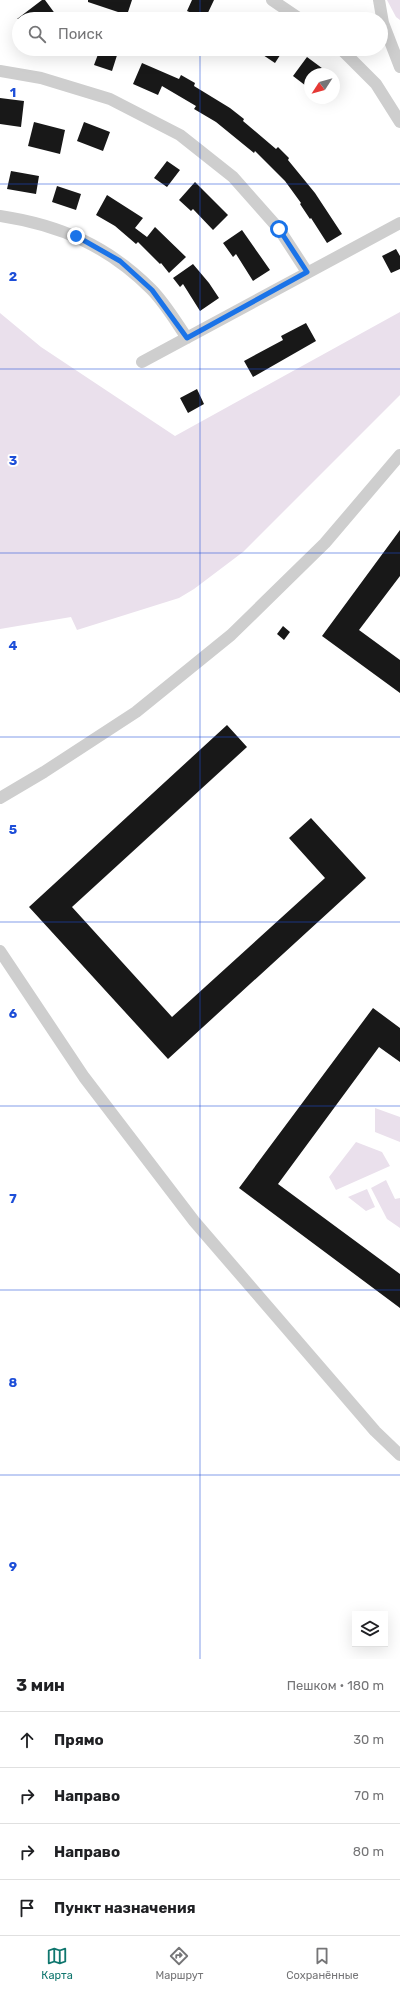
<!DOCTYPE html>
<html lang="ru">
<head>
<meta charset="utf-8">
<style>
  body { margin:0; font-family:Rubik,sans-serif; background:#f6f6f6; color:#202124 }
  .controls { position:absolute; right:12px; bottom:12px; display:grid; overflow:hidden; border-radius:0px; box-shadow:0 4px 16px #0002 }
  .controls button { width:36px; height:36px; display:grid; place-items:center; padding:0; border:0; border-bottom:1px solid #e0e0e0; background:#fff; color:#202124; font:20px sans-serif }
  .compass { position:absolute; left:304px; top:68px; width:36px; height:36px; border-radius:50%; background:#fff; box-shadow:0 4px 16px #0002; rotate:234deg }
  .stop { position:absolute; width:12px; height:12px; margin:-9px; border:3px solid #1a73e8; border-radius:50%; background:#fff }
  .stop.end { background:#1a73e8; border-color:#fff; box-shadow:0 1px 4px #0008 }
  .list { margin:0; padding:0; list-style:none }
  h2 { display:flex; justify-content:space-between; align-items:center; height:52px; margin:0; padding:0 16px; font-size:17px }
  h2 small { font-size:13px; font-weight:400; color:#757577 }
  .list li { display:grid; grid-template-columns:26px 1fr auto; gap:12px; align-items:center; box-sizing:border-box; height:56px; padding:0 16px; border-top:1px solid #e0e0e0 }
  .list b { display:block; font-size:15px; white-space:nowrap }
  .list em { font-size:13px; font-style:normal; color:#757577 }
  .icon { flex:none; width:22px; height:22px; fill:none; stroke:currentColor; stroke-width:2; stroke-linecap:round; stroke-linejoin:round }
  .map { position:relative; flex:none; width:400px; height:1659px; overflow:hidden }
  .search { position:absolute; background:#fff; box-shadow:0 4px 16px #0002; left:12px; right:12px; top:12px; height:44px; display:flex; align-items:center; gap:10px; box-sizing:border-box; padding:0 14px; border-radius:22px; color:#757577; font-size:15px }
  .sheet { height:276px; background:#fff }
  nav { display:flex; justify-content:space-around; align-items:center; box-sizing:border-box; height:56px; border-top:1px solid #e0e0e0; background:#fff; font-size:11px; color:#757577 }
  nav a { display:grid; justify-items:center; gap:2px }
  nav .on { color:#0f766e }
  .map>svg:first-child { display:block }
  .green { fill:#eae0ec }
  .building { fill:#181818 }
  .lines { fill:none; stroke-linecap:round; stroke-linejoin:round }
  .street { stroke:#cecece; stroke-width:12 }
  .route { stroke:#1a73e8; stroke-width:5 }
  .grid { fill:none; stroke:#1d4ed8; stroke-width:1; stroke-opacity:0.55 }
  .grid-label { font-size:13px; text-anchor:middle; font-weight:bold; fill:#1d4ed8; stroke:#fff; stroke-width:4; stroke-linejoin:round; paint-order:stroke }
</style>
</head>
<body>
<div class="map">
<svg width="400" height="1659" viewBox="0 0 400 1659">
  <rect width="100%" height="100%" fill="#fff"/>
  <path class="green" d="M 387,0 L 400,0 L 400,20 L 396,17 Z
    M 400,312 L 400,395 L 243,552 L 194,589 L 179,598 L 77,630 L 71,617 L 0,629 L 0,313 L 41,347 L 175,436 Z
    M 375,1108 L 400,1117 L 400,1142 L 375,1132 Z
    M 356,1142 L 382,1152 L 390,1166 L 336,1190 L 329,1177 Z
    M 386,1180 L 395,1199 L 400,1198 L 400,1228 L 387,1219 L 371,1188 Z
    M 367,1189 L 375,1207 L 366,1211 L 348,1197 Z"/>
  <path class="building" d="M 42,0 L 45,0 L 56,15 L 51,19 L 17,19 Z
    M 88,0 L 132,0 L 127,15 L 88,2 Z
    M 192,0 L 214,0 L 205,19 L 187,11 Z
    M 100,49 L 119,49 L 112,71 L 94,65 Z
    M 254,49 L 284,49 L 275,63 Z
    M 307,57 L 330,74 L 310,74 L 310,89 L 293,76 Z
    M 142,63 L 179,79 L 181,75 L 195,83 L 194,86 L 230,108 L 244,119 L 243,121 L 276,149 L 278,147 L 289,158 L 288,160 L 315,193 L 342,234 L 327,243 L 311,218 L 310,219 L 300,204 L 301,203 L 285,181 L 255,151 L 254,153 L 216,122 L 194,109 L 196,106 L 162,86 L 158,95 L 133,84 Z
    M 0,98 L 24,101 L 21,127 L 0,124 Z
    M 34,122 L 65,130 L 60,154 L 28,146 Z
    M 84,122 L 110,132 L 103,151 L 77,141 Z
    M 167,161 L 180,170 L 167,187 L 154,178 Z
    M 11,171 L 39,176 L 36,194 L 7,189 Z
    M 195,182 L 228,215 L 213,230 L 193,209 L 191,211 L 179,200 Z
    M 57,186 L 81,194 L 76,210 L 52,202 Z
    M 107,195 L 143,218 L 135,228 L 147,237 L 155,227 L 186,257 L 169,273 L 161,263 L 160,264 L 138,242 L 136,244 L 115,226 L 96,215 Z
    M 242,230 L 270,270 L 253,281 L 236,254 L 233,257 L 223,243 Z
    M 396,249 L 400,256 L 400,269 L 391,273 L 382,256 Z
    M 193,264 L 209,283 L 219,298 L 200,311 L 183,284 L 180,287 L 173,278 Z
    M 306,323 L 316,341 L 253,377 L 244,361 L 283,340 L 281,336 Z
    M 197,389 L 204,404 L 188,413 L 180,398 Z
    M 400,530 L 400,576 L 359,630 L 400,660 L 400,693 L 322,636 Z
    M 283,626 L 290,632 L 284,640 L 277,634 Z
    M 227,725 L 247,747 L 72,907 L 172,1017 L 325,878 L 289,838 L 311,818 L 366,878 L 168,1059 L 29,907 Z
    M 373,1008 L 400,1028 L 400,1062 L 379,1047 L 278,1184 L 400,1274 L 400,1308 L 239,1188 Z"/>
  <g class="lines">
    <path class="street" d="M 272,0 L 300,19
      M 379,0 L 383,23 L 400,67
      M 341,49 L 376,84 L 400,122
      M 0,71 L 41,78 L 110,99 L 180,135 L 233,177 L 279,229 L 307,272
      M 0,216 C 60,225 108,246 151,289 C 165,303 176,322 187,338
      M 142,362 L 400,223
      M 0,798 L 44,772 L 136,712 L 231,635 L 325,543 L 400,455
      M 0,951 L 84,1077 L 194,1221 L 375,1431 L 400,1455"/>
  </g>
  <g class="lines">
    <path class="route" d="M 76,236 L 120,261 L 152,290 L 187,338 L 307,272 L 279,229"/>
  </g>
  <path class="grid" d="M 200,0 L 200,19M 200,49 L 200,1659M 0,184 L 400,184M 0,369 L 400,369M 0,553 L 400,553M 0,737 L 400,737M 0,922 L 400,922M 0,1106 L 400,1106M 0,1290 L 400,1290M 0,1475 L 400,1475"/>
  <g class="grid-label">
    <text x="13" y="97">1</text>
    <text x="13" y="281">2</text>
    <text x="13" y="465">3</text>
    <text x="13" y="650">4</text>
    <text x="13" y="834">5</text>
    <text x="13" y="1018">6</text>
    <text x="13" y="1203">7</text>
    <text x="13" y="1387">8</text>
    <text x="13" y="1571">9</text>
  </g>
</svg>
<div class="controls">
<button><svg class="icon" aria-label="layers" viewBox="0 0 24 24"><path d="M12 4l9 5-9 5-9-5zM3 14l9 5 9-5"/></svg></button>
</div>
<svg class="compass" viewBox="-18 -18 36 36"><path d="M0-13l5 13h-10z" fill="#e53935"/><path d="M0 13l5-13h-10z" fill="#757577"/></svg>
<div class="stop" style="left:279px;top:229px"></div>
<div class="stop end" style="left:76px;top:236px"></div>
<div class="search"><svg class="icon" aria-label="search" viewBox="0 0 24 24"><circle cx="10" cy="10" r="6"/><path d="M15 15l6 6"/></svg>Поиск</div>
</div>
<section class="sheet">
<h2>3 мин<small>Пешком · 180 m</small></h2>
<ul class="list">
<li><svg class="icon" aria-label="ahead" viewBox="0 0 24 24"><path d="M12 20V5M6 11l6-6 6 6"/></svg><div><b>Прямо</b></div><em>30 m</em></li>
<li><svg class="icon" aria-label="right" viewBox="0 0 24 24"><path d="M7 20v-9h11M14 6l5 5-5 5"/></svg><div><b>Направо</b></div><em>70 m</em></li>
<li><svg class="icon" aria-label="right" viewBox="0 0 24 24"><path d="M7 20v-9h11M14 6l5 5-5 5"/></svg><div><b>Направо</b></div><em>80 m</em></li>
<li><svg class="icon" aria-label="arrive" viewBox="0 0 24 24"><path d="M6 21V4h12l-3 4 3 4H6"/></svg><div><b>Пункт назначения</b></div></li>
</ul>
</section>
<nav>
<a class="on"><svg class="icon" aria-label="map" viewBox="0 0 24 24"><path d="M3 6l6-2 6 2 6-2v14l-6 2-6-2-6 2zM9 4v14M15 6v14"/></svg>Карта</a>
<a><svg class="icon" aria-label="directions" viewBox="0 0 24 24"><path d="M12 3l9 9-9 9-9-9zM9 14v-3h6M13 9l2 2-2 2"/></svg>Маршрут</a>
<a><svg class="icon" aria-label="saved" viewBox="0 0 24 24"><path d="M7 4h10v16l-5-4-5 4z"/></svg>Сохранённые</a>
</nav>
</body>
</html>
